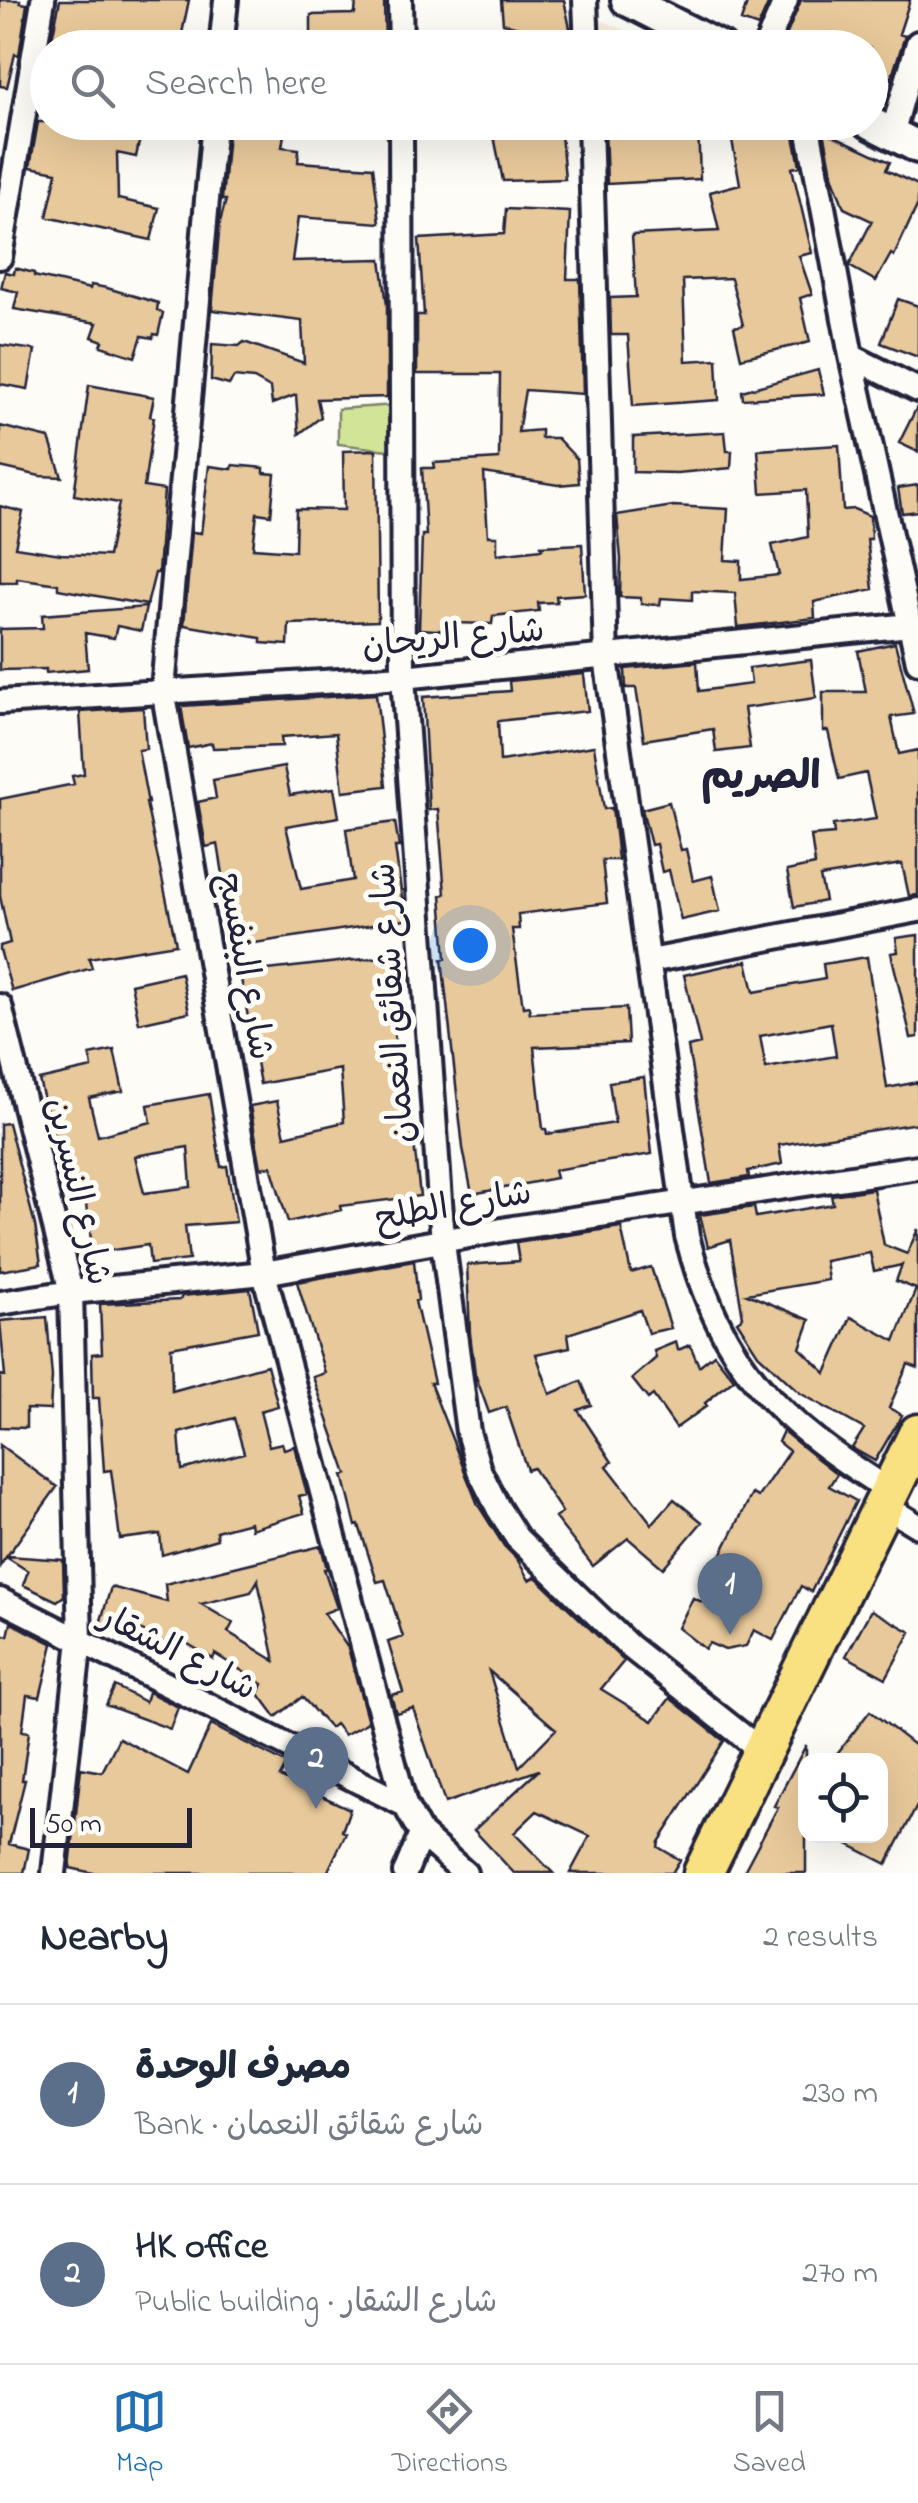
<!DOCTYPE html>
<html lang="en">
<head>
<meta charset="utf-8">
<style>
  body { margin:0; font-family:"Indie Flower","Playpen Sans Arabic",sans-serif; background:#f2f2f3; color:#1f2937 }
  .controls { position:absolute; right:30px; bottom:30px; display:grid; overflow:hidden; border-radius:20px; box-shadow:0 10px 40px #0002 }
  .controls button { width:90px; height:90px; display:grid; place-items:center; padding:0; border:0; border-bottom:2px solid #e0e1e3; background:#fff; color:#1f2937; font:50px sans-serif }
  .scale { position:absolute; left:30px; bottom:25px; width:162px; box-sizing:border-box; padding-left:10px; border:5px solid #22223b; border-top:0; font-size:28px; line-height:35px; white-space:nowrap; color:#22223b; -webkit-text-stroke:8px #fdfcf7; paint-order:stroke }
  .you { position:absolute; left:470px; top:945px; width:35px; height:35px; margin:-25px; border:8px solid #fff; border-radius:50%; background:#1a73e8; box-shadow:0 0 0 15px #1a73e833 }
  .badge { display:grid; place-items:center; width:65px; height:65px; border-radius:50%; background:#1f6fb2; color:#fff; font-size:32px; font-weight:700 }
  .pin { position:absolute; translate:-50% -82px; filter:drop-shadow(0 2px 5px #0008) }
  .pin::after { content:''; position:absolute; top:52px; width:35px; height:30px; background:inherit; clip-path:polygon(0 0,100% 0,50% 100%) }
  .list { margin:0; padding:0; list-style:none }
  h2 { display:flex; justify-content:space-between; align-items:center; height:130px; margin:0; padding:0 40px; font-size:42px }
  h2 small { font-size:32px; font-weight:400; color:#747a83 }
  .list li { display:grid; grid-template-columns:65px 1fr auto; gap:30px; align-items:center; box-sizing:border-box; height:180px; padding:0 40px; border-top:2px solid #e0e1e3 }
  .list b { display:block; font-size:38px; white-space:nowrap }
  .list p { margin:0; font-size:32px; white-space:nowrap; color:#747a83 }
  .list em { font-size:32px; font-style:normal; color:#747a83 }
  .icon { flex:none; width:55px; height:55px; fill:none; stroke:currentColor; stroke-width:2; stroke-linecap:round; stroke-linejoin:round }
  .map { position:relative; flex:none; width:918px; height:1873px; overflow:hidden }
  .search { position:absolute; background:#fff; box-shadow:0 10px 40px #0002; left:30px; right:30px; top:30px; height:110px; display:flex; align-items:center; gap:25px; box-sizing:border-box; padding:0 35px; border-radius:55px; color:#747a83; font-size:38px }
  .sheet { height:490px; background:#fff }
  nav { display:flex; justify-content:space-around; align-items:center; box-sizing:border-box; height:140px; border-top:2px solid #e0e1e3; background:#fff; font-size:28px; color:#747a83 }
  nav a { display:grid; justify-items:center; gap:5px }
  nav .on { color:#1f6fb2 }
  .map>svg:first-child { display:block }
  .built { fill:#f7eddb }
  .green { fill:#d1e498; stroke:#7a836a; stroke-width:2.5 }
  .building { fill:#e8c99b; stroke:#22223b; stroke-width:2.5; fill-rule:evenodd }
  .lines { fill:none; stroke-linecap:round; stroke-linejoin:round }
  .minor-casing { stroke:#22223b; stroke-width:30 }
  .tertiary-casing { stroke:#22223b; stroke-width:38 }
  .primary-casing { stroke:#22223b; stroke-width:45 }
  .minor { stroke:#fdfcf7; stroke-width:22 }
  .tertiary { stroke:#fdfcf7; stroke-width:30 }
  .primary { stroke:#f9e181; stroke-width:38 }
  .labels { text-anchor:middle; stroke-width:10; stroke-linejoin:round; paint-order:stroke }
  .street-label { font-size:35px; fill:#22223b; stroke:#fdfcf7 }
  .quarter-label { font-size:40px; font-weight:bold; fill:#22223b; stroke:#fdfcf7 }
</style>
</head>
<body>
<div class="map">
<svg width="918" height="1873" viewBox="0 0 918 1873">
  <rect width="100%" height="100%" fill="#fdfcf7"/>
  <filter id="ink" filterUnits="userSpaceOnUse"><feTurbulence type="fractalNoise" baseFrequency=".01" numOctaves="2"/><feDisplacementMap in="SourceGraphic" scale="20" xChannelSelector="R" yChannelSelector="G"/><feConvolveMatrix kernelMatrix="1 2 1 2 8 2 1 2 1" color-interpolation-filters="sRGB"/></filter>
  <g filter="url(#ink)">
    <path class="built" d="M 594,17 L 664,47 L 595,47 Z"/>
    <path class="green" d="M 395,405 L 396,451 L 338,444 L 338,409 Z"/>
    <path class="building" d="M 0,0 L 20,0 L 20,3 L 27,4 L 19,55 L 15,54 L 7,87 L 0,86 Z
      M 60,0 L 189,0 L 179,48 L 93,40 L 91,48 L 50,48 Z
      M 356,0 L 384,0 L 385,48 L 311,48 L 311,15 L 355,14 Z
      M 501,0 L 564,0 L 571,33 L 530,30 L 503,23 Z
      M 748,0 L 770,0 L 758,27 L 741,21 Z
      M 801,0 L 910,0 L 899,34 L 905,36 L 891,79 L 870,71 L 870,48 L 830,48 L 808,40 L 805,48 L 802,48 L 784,41 Z
      M 38,122 L 118,122 L 142,128 L 136,157 L 117,153 L 118,199 L 159,208 L 151,240 L 47,217 L 57,172 L 30,167 Z
      M 229,122 L 286,122 L 282,147 L 299,149 L 298,162 L 373,167 L 380,223 L 298,217 L 292,261 L 381,259 L 387,305 L 387,397 L 317,399 L 321,417 L 299,434 L 296,395 L 272,404 L 270,388 L 254,379 L 234,377 L 229,385 L 211,380 L 212,344 L 239,346 L 244,342 L 304,363 L 302,321 L 212,310 L 220,222 L 226,200 L 222,200 Z
      M 745,122 L 789,122 L 794,136 L 800,166 L 792,168 L 812,253 L 799,256 L 812,294 L 800,298 L 810,342 L 741,358 L 734,327 L 743,325 L 731,278 L 683,280 L 686,361 L 717,359 L 719,400 L 633,406 L 628,335 L 611,335 L 610,298 L 636,297 L 632,235 L 719,231 L 710,192 L 740,184 L 730,129 L 747,127 Z
      M 497,123 L 560,123 L 565,179 L 503,181 L 494,136 Z
      M 698,124 L 700,179 L 607,184 L 605,128 Z
      M 824,131 L 890,162 L 886,170 L 918,185 L 918,204 L 894,256 L 891,254 L 876,281 L 849,266 L 872,221 L 844,208 L 833,178 Z
      M 506,209 L 570,212 L 567,279 L 580,279 L 583,394 L 525,390 L 518,432 L 541,430 L 541,438 L 557,438 L 577,459 L 579,483 L 558,485 L 484,473 L 488,536 L 497,536 L 497,554 L 542,549 L 541,546 L 582,544 L 585,594 L 556,596 L 557,602 L 538,603 L 539,611 L 493,616 L 492,624 L 452,623 L 453,631 L 419,629 L 422,535 L 426,535 L 422,468 L 435,468 L 434,463 L 499,459 L 500,374 L 417,374 L 417,315 L 424,315 L 419,239 L 504,234 Z
      M 15,268 L 34,273 L 34,276 L 90,289 L 91,285 L 107,288 L 158,303 L 157,310 L 163,313 L 158,335 L 154,334 L 153,338 L 142,336 L 135,357 L 101,346 L 103,341 L 92,337 L 97,323 L 14,309 L 18,292 L 1,288 L 5,272 L 14,274 Z
      M 898,299 L 918,306 L 918,357 L 881,343 Z
      M 0,345 L 35,350 L 28,389 L 0,384 Z
      M 818,370 L 824,394 L 743,399 L 742,391 Z
      M 89,385 L 154,397 L 150,416 L 154,417 L 144,487 L 164,490 L 158,573 L 155,573 L 147,605 L 58,589 L 58,584 L 17,578 L 17,582 L 0,582 L 0,506 L 23,512 L 15,547 L 61,554 L 108,556 L 119,503 L 74,495 Z
      M 918,405 L 918,452 L 899,443 Z
      M 0,426 L 49,438 L 62,477 L 40,476 L 0,467 Z
      M 725,432 L 727,451 L 732,451 L 731,468 L 677,473 L 633,472 L 633,437 Z
      M 839,445 L 843,510 L 854,509 L 870,516 L 871,539 L 867,539 L 873,589 L 814,602 L 815,618 L 738,627 L 735,593 L 692,591 L 692,600 L 661,598 L 660,605 L 641,604 L 641,598 L 620,597 L 621,559 L 617,515 L 673,506 L 728,509 L 725,560 L 741,561 L 741,579 L 779,575 L 772,545 L 808,537 L 806,490 L 761,493 L 758,450 Z
      M 376,450 L 378,621 L 289,624 L 288,645 L 261,643 L 261,638 L 184,625 L 192,532 L 201,533 L 209,466 L 232,469 L 233,465 L 264,468 L 264,473 L 275,474 L 271,515 L 257,513 L 253,548 L 295,551 L 296,509 L 344,510 L 343,451 Z
      M 918,485 L 918,511 L 902,513 L 898,488 Z
      M 146,607 L 141,631 L 117,626 L 114,638 L 85,633 L 88,669 L 46,673 L 46,669 L 0,670 L 0,629 L 43,628 L 42,615 Z
      M 895,643 L 914,714 L 891,717 L 899,754 L 918,750 L 918,895 L 909,896 L 902,864 L 820,877 L 825,901 L 794,907 L 787,871 L 815,865 L 811,836 L 834,834 L 833,825 L 876,819 L 866,773 L 839,779 L 828,731 L 823,731 L 823,692 L 866,692 L 858,651 Z
      M 811,660 L 816,698 L 744,708 L 750,748 L 716,752 L 713,729 L 644,740 L 636,688 L 626,688 L 625,669 L 697,662 L 699,691 L 751,684 L 749,668 Z
      M 584,674 L 588,711 L 498,721 L 500,761 L 594,746 L 604,809 L 612,808 L 616,841 L 618,860 L 602,860 L 607,903 L 518,914 L 519,929 L 512,929 L 523,1007 L 529,1006 L 530,1013 L 626,1008 L 628,1043 L 534,1047 L 543,1129 L 546,1129 L 547,1134 L 615,1123 L 609,1082 L 644,1077 L 652,1154 L 554,1170 L 556,1178 L 472,1194 L 463,1148 L 442,959 L 446,958 L 441,895 L 445,894 L 438,809 L 429,810 L 423,697 L 510,691 L 509,681 Z
      M 376,694 L 386,786 L 343,791 L 336,733 L 281,737 L 282,746 L 213,748 L 212,743 L 188,748 L 181,706 Z
      M 143,708 L 146,749 L 138,750 L 148,803 L 146,803 L 176,944 L 89,958 L 92,968 L 12,991 L 0,950 L 0,946 L 10,943 L 0,896 L 0,799 L 74,784 L 72,776 L 84,774 L 80,712 Z
      M 284,767 L 290,795 L 334,788 L 339,817 L 286,826 L 301,889 L 353,880 L 346,829 L 395,822 L 399,847 L 395,847 L 405,920 L 235,946 L 218,844 L 206,847 L 198,802 L 216,798 L 213,780 Z
      M 669,802 L 681,850 L 686,849 L 693,881 L 712,876 L 720,911 L 681,920 L 669,870 L 662,872 L 656,844 L 651,845 L 642,809 Z
      M 918,935 L 918,1037 L 911,1038 L 891,953 L 898,952 L 896,938 Z
      M 400,955 L 404,990 L 390,992 L 404,1126 L 412,1125 L 420,1196 L 340,1206 L 341,1210 L 288,1222 L 271,1166 L 261,1168 L 250,1106 L 277,1101 L 285,1136 L 344,1122 L 340,1069 L 260,1084 L 240,973 Z
      M 867,957 L 887,1088 L 918,1082 L 918,1123 L 779,1145 L 782,1164 L 748,1171 L 749,1177 L 711,1183 L 688,1047 L 700,1044 L 684,975 L 747,961 L 754,992 L 825,979 L 823,964 ZM 831,1023 L 836,1056 L 766,1068 L 760,1036 Z
      M 181,973 L 189,1012 L 139,1023 L 131,984 Z
      M 114,1050 L 123,1091 L 89,1098 L 98,1136 L 151,1122 L 148,1105 L 209,1094 L 221,1167 L 227,1166 L 236,1222 L 185,1226 L 189,1260 L 150,1264 L 148,1245 L 93,1253 L 84,1191 L 68,1196 L 39,1080 L 92,1068 L 90,1055 ZM 188,1147 L 191,1187 L 144,1193 L 135,1156 Z
      M 8,1123 L 35,1225 L 41,1264 L 0,1271 L 0,1124 Z
      M 873,1189 L 884,1245 L 907,1254 L 918,1229 L 918,1368 L 908,1364 L 889,1408 L 902,1415 L 875,1461 L 852,1448 L 864,1429 L 800,1393 L 758,1354 L 737,1321 L 743,1317 L 730,1240 L 708,1247 L 700,1215 L 754,1207 L 756,1217 L 833,1204 L 831,1195 ZM 870,1253 L 874,1271 L 902,1265 L 896,1281 L 916,1289 L 895,1341 L 851,1317 L 826,1373 L 800,1348 L 810,1320 L 747,1294 L 828,1280 L 825,1261 Z
      M 621,1227 L 631,1273 L 651,1267 L 671,1328 L 648,1333 L 640,1310 L 568,1334 L 570,1347 L 536,1354 L 550,1394 L 581,1381 L 591,1405 L 578,1410 L 612,1462 L 607,1466 L 652,1524 L 674,1499 L 702,1522 L 663,1568 L 628,1538 L 593,1566 L 555,1518 L 562,1512 L 533,1468 L 527,1470 L 506,1407 L 489,1413 L 475,1374 L 470,1334 L 467,1265 L 519,1261 L 516,1243 Z
      M 414,1261 L 418,1300 L 415,1301 L 434,1383 L 430,1383 L 478,1505 L 504,1546 L 517,1559 L 529,1580 L 536,1577 L 624,1661 L 601,1689 L 653,1721 L 670,1698 L 724,1741 L 659,1842 L 658,1847 L 680,1860 L 672,1873 L 570,1873 L 590,1836 L 537,1811 L 514,1833 L 553,1873 L 514,1873 L 474,1830 L 539,1770 L 445,1803 L 413,1708 L 396,1713 L 391,1695 L 403,1692 L 388,1642 L 403,1637 L 385,1580 L 377,1582 L 359,1525 L 356,1526 L 343,1475 L 347,1474 L 313,1377 L 325,1373 L 297,1282 ZM 489,1671 L 556,1729 L 519,1767 Z
      M 250,1289 L 258,1331 L 171,1347 L 172,1391 L 267,1365 L 278,1406 L 260,1411 L 269,1446 L 282,1443 L 284,1449 L 294,1446 L 307,1494 L 299,1496 L 304,1513 L 251,1529 L 250,1522 L 216,1531 L 217,1539 L 162,1555 L 160,1534 L 120,1539 L 111,1470 L 104,1471 L 99,1398 L 93,1398 L 92,1354 L 102,1353 L 100,1304 L 180,1300 L 182,1296 ZM 234,1418 L 244,1453 L 182,1470 L 179,1433 Z
      M 47,1317 L 52,1377 L 50,1410 L 26,1409 L 26,1428 L 0,1427 L 0,1375 L 5,1376 L 0,1321 Z
      M 676,1342 L 678,1350 L 690,1345 L 699,1366 L 714,1354 L 734,1379 L 705,1403 L 707,1406 L 676,1428 L 653,1395 L 648,1399 L 632,1379 L 656,1358 L 654,1351 Z
      M 783,1431 L 837,1474 L 829,1486 L 856,1501 L 811,1592 L 801,1586 L 773,1640 L 754,1630 L 746,1646 L 725,1650 L 709,1643 L 705,1649 L 678,1628 L 693,1598 L 702,1602 L 718,1571 L 714,1569 L 752,1494 L 758,1497 L 789,1451 L 778,1442 Z
      M 0,1445 L 57,1487 L 7,1556 L 63,1560 L 64,1596 L 57,1601 L 23,1585 L 28,1571 L 6,1557 L 0,1566 Z
      M 321,1546 L 327,1569 L 324,1569 L 337,1608 L 324,1613 L 348,1648 L 368,1722 L 344,1735 L 335,1724 L 330,1728 L 302,1697 L 276,1717 L 259,1694 L 263,1684 L 215,1654 L 213,1659 L 183,1641 L 178,1650 L 127,1623 L 125,1631 L 100,1624 L 111,1587 L 167,1602 L 165,1584 ZM 258,1580 L 258,1581 L 275,1661 L 228,1632 L 233,1623 L 201,1604 L 251,1592 Z
      M 871,1610 L 911,1632 L 886,1678 L 846,1656 Z
      M 11,1623 L 53,1644 L 40,1697 L 27,1695 L 22,1731 L 29,1732 L 22,1780 L 25,1780 L 9,1844 L 29,1849 L 24,1873 L 0,1873 L 0,1634 L 8,1636 Z
      M 115,1686 L 145,1702 L 148,1692 L 178,1707 L 170,1729 L 106,1705 Z
      M 870,1711 L 918,1748 L 918,1804 L 887,1864 L 832,1836 L 880,1836 L 880,1760 L 832,1760 Z
      M 211,1725 L 287,1764 L 280,1777 L 350,1809 L 342,1831 L 346,1833 L 327,1873 L 93,1873 L 70,1868 L 81,1768 L 102,1772 L 119,1738 L 188,1774 Z
      M 806,1745 L 806,1873 L 743,1873 L 778,1807 L 774,1806 Z"/>
    <g class="lines">
      <g class="minor-casing">
        <path id="minor" d="M 400,0 L 401,48
          M 585,0 L 587,48
          M 221,48 L 226,0
          M 765,48 L 786,0
          M 214,122 L 163,689 L 264,1273 L 405,1805
          M 401,122 L 403,677 L 443,1243 L 468,1432 L 479,1470 L 498,1508 L 517,1538 L 629,1646 L 763,1752
          M 590,122 L 606,658 L 687,1236 C 720,1365 779,1422 890,1491
          M 807,122 L 851,356 L 918,662
          M 892,134 L 918,43
          M 0,257 L 43,0
          M 851,356 L 918,390
          M 0,702 L 403,677 L 910,625 L 918,630
          M 650,961 L 918,910
          M 0,1006 L 71,1292 L 80,1640 L 54,1873
          M 0,1303 L 71,1292 L 264,1273 L 513,1228 L 918,1167
          M 900,1515 L 918,1526
          M 0,1600 L 405,1805 L 421,1834 L 465,1873
          M 405,1873 L 421,1834"/>
      </g>
      <g class="tertiary-casing">
        <path id="tertiary" d="M 627,0 L 721,48
          M 869,122 L 918,147"/>
      </g>
      <g class="primary-casing">
        <path id="primary" d="M 703,1873 L 918,1434"/>
      </g>
      <use href="#minor" class="minor"/>
      <use href="#tertiary" class="tertiary"/>
      <use href="#primary" class="primary"/>
    </g>
  </g>
  <g class="labels">
    <g class="street-label">
      <text transform="translate(453 636) rotate(-5)" y="12">شارع الريحان</text>
      <text transform="translate(247 966) rotate(80)" y="12">شارع البنفسج</text>
      <text transform="translate(391 1003) rotate(-94)" y="12">شارع شقائق النعمان</text>
      <text transform="translate(80 1191) rotate(77)" y="12">شارع النسرين</text>
      <text transform="translate(453 1204) rotate(-10)" y="12">شارع الطلح</text>
      <text transform="translate(179 1651) rotate(27)" y="12">شارع الشقار</text>
    </g>
    <g class="quarter-label">
      <text x="761" y="788">الصريم</text>
    </g>
  </g>
</svg>
<div class="controls">
<button><svg class="icon" aria-label="locate" viewBox="0 0 24 24"><circle cx="12" cy="12" r="6"/><path d="M12 2v4M12 18v4M2 12h4M18 12h4"/></svg></button>
</div>
<div class="scale">50 m</div>
<div class="you"></div>
<div class="pin badge" style="left:730px;top:1635px;background:#5c6f8a">1</div>
<div class="pin badge" style="left:316px;top:1809px;background:#5c6f8a">2</div>
<div class="search"><svg class="icon" aria-label="search" viewBox="0 0 24 24"><circle cx="10" cy="10" r="6"/><path d="M15 15l6 6"/></svg>Search here</div>
</div>
<section class="sheet">
<h2>Nearby<small>2 results</small></h2>
<ul class="list">
<li><span class="badge" style="background:#5c6f8a">1</span><div><b>مصرف الوحدة</b><p>Bank · شارع شقائق النعمان</p></div><em>230 m</em></li>
<li><span class="badge" style="background:#5c6f8a">2</span><div><b>HK office</b><p>Public building · شارع الشقار</p></div><em>270 m</em></li>
</ul>
</section>
<nav>
<a class="on"><svg class="icon" aria-label="map" viewBox="0 0 24 24"><path d="M3 6l6-2 6 2 6-2v14l-6 2-6-2-6 2zM9 4v14M15 6v14"/></svg>Map</a>
<a><svg class="icon" aria-label="directions" viewBox="0 0 24 24"><path d="M12 3l9 9-9 9-9-9zM9 14v-3h6M13 9l2 2-2 2"/></svg>Directions</a>
<a><svg class="icon" aria-label="saved" viewBox="0 0 24 24"><path d="M7 4h10v16l-5-4-5 4z"/></svg>Saved</a>
</nav>
</body>
</html>
